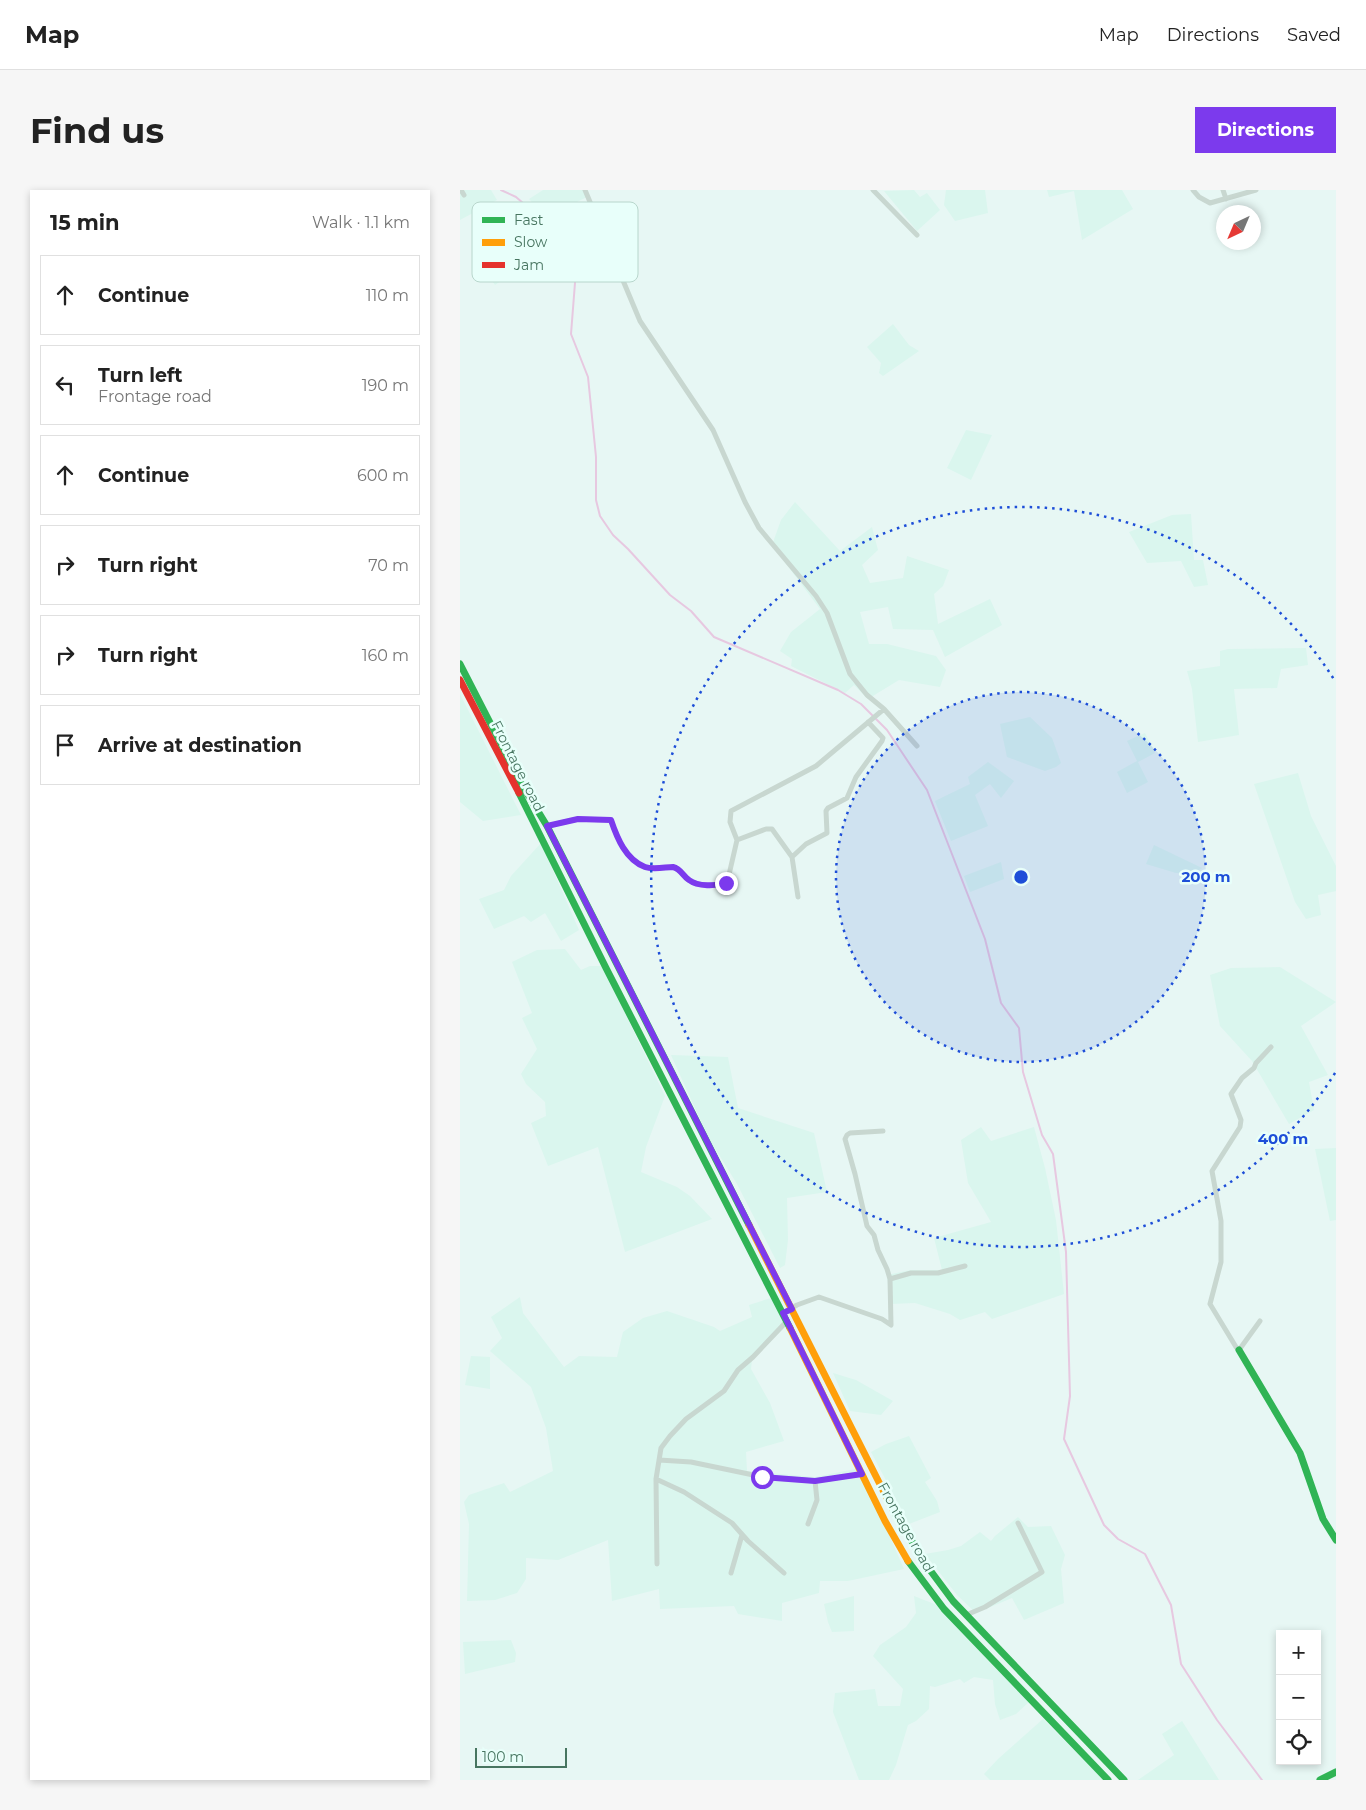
<!DOCTYPE html>
<html lang="en">
<head>
<meta charset="utf-8">
<style>
  body { margin:0; font-family:Montserrat,sans-serif; background:#f6f6f6; color:#222 }
  .controls { position:absolute; right:15px; bottom:15px; display:grid; overflow:hidden; border-radius:0px; box-shadow:0 2px 8px #0003 }
  .controls button { width:45px; height:45px; display:grid; place-items:center; padding:0; border:0; border-bottom:1px solid #e0e0e0; background:#fff; color:#222; font:25px sans-serif }
  .compass { position:absolute; left:756px; top:15px; width:45px; height:45px; border-radius:50%; background:#fff; box-shadow:0 2px 8px #0003; rotate:224deg }
  .scale { position:absolute; left:15px; bottom:12px; width:92px; box-sizing:border-box; padding-left:5px; border:2px solid #477560; border-top:0; font-size:14px; line-height:18px; white-space:nowrap; color:#477560; -webkit-text-stroke:4px #e8fffa; paint-order:stroke }
  .stop { position:absolute; width:15px; height:15px; margin:-11px; border:4px solid #7c3aed; border-radius:50%; background:#fff }
  .stop.end { background:#7c3aed; border-color:#fff; box-shadow:0 1px 5px #0008 }
  .list { margin:0; padding:0; list-style:none }
  h2 { display:flex; justify-content:space-between; align-items:center; height:65px; margin:0; padding:0 20px; font-size:21px }
  h2 small { font-size:16px; font-weight:400; color:#767676 }
  .list li { display:grid; grid-template-columns:32px 1fr auto; gap:15px; align-items:center; box-sizing:border-box; height:80px; margin:0 10px 10px; padding:0 10px; border:1px solid #e0e0e0; border-radius:0px }
  .list b { display:block; font-size:19px; white-space:nowrap }
  .list p { margin:0; font-size:16px; white-space:nowrap; color:#767676 }
  .list em { font-size:16px; font-style:normal; color:#767676 }
  .icon { flex:none; width:28px; height:28px; fill:none; stroke:currentColor; stroke-width:2; stroke-linecap:round; stroke-linejoin:round }
  .map { position:relative; flex:none; width:876px; height:1590px; overflow:hidden; border-radius:0px }
  header { display:flex; align-items:center; gap:30px; box-sizing:border-box; height:70px; padding:0 25px; background:#fff; border-bottom:1px solid #e0e0e0 }
  header strong { font-size:24px }
  nav { display:flex; gap:28px; margin-inline-start:auto; font-size:18px }
  .intro { display:flex; align-items:center; justify-content:space-between; box-sizing:border-box; height:120px; padding:0 30px }
  h1 { margin:0; font-size:35px }
  .button { padding:12px 22px; border-radius:0px; background:#7c3aed; color:#fff; font-size:18px; font-weight:700 }
  main { display:flex; gap:30px; padding:0 30px }
  aside { flex:1; background:#fff; border-radius:0px; box-shadow:0 2px 8px #0003 }
  .map>svg:first-child { display:block }
  .residential { fill:#daf6ee }
  .lines { fill:none; stroke-linecap:round; stroke-linejoin:round }
  .stream { stroke:#e7c8e0; stroke-width:2 }
  .street { stroke:#c8d7d0; stroke-width:5 }
  .fast { stroke:#30b455; stroke-width:7 }
  .slow { stroke:#ff9f0a; stroke-width:7 }
  .jam { stroke:#e5322d; stroke-width:7 }
  .route { stroke:#7c3aed; stroke-width:6 }
  .ring { fill:none; stroke:#1d4ed8; stroke-width:2.5; stroke-dasharray:2.5 5 }
  .labels { text-anchor:middle; stroke-width:5; stroke-linejoin:round; paint-order:stroke }
  .street-label { font-size:14px; fill:#477560; stroke:#e8fffa }
  .key { fill:#e8fffa; stroke:#b8d6cc; stroke-width:1 }
  .key-label { font-size:14px; fill:#477560 }
  .centre { fill:#1d4ed8; stroke:#e8fffa; stroke-width:2.5 }
  .ring-label { font-size:15px; text-anchor:middle; font-weight:bold; fill:#1d4ed8; stroke:#e8fffa; stroke-width:5; stroke-linejoin:round; paint-order:stroke }
</style>
</head>
<body>
<header>
<strong>Map</strong>
<nav><a>Map</a><a>Directions</a><a>Saved</a></nav>
</header>
<div class="intro"><h1>Find us</h1><a class="button">Directions</a></div>
<main>
<aside>
<h2>15 min<small>Walk · 1.1 km</small></h2>
<ul class="list">
<li><svg class="icon" aria-label="ahead" viewBox="0 0 24 24"><path d="M12 20V5M6 11l6-6 6 6"/></svg><div><b>Continue</b></div><em>110 m</em></li>
<li><svg class="icon" aria-label="left" viewBox="0 0 24 24"><path d="M17 20v-9H6M10 6l-5 5 5 5"/></svg><div><b>Turn left</b><p>Frontage road</p></div><em>190 m</em></li>
<li><svg class="icon" aria-label="ahead" viewBox="0 0 24 24"><path d="M12 20V5M6 11l6-6 6 6"/></svg><div><b>Continue</b></div><em>600 m</em></li>
<li><svg class="icon" aria-label="right" viewBox="0 0 24 24"><path d="M7 20v-9h11M14 6l5 5-5 5"/></svg><div><b>Turn right</b></div><em>70 m</em></li>
<li><svg class="icon" aria-label="right" viewBox="0 0 24 24"><path d="M7 20v-9h11M14 6l5 5-5 5"/></svg><div><b>Turn right</b></div><em>160 m</em></li>
<li><svg class="icon" aria-label="arrive" viewBox="0 0 24 24"><path d="M6 21V4h12l-3 4 3 4H6"/></svg><div><b>Arrive at destination</b></div></li>
</ul>
</aside>
<div class="map">
<svg width="876" height="1590" viewBox="0 0 876 1590">
  <rect width="100%" height="100%" fill="#e7f7f4"/>
  <path class="residential" d="M 0,0 L 31,0 L 37,10 L 0,30 Z
    M 83,0 L 124,0 L 127,7 L 86,27 L 69,9 Z
    M 454,0 L 460,7 L 467,3 L 480,20 L 457,41 L 424,1 Z
    M 486,0 L 525,0 L 528,23 L 495,31 L 484,15 Z
    M 587,0 L 662,0 L 673,19 L 622,50 L 614,1 L 589,7 Z
    M 44,49 L 63,76 L 35,95 L 16,69 Z
    M 433,134 L 449,155 L 459,161 L 423,186 L 419,183 L 421,173 L 407,157 Z
    M 506,240 L 532,245 L 511,290 L 487,278 Z
    M 335,312 L 380,361 L 412,337 L 418,360 L 402,375 L 410,393 L 443,388 L 447,366 L 489,380 L 483,396 L 474,404 L 478,434 L 530,409 L 542,435 L 485,467 L 473,440 L 433,439 L 428,417 L 400,422 L 409,454 L 427,454 L 476,466 L 486,480 L 480,497 L 439,490 L 408,509 L 394,495 L 385,503 L 331,476 L 332,469 L 320,461 L 331,442 L 360,419 L 312,355 L 321,330 Z
    M 731,324 L 734,370 L 743,370 L 748,395 L 734,397 L 721,371 L 687,373 L 669,342 L 712,325 Z
    M 846,458 L 848,475 L 821,479 L 817,498 L 774,499 L 779,545 L 738,552 L 732,499 L 727,481 L 760,476 L 760,461 L 768,459 Z
    M 0,504 L 61,625 L 23,631 L 0,612 Z
    M 570,527 L 592,548 L 601,573 L 596,577 L 585,581 L 547,567 L 540,534 Z
    M 685,543 L 695,563 L 678,572 L 688,592 L 667,603 L 657,582 L 677,571 L 667,551 Z
    M 528,572 L 554,591 L 541,608 L 530,594 L 515,605 L 528,636 L 491,651 L 475,611 L 510,594 L 508,587 Z
    M 838,583 L 851,626 L 876,676 L 876,701 L 858,705 L 861,725 L 846,729 L 835,712 L 794,594 Z
    M 81,653 L 119,740 L 101,751 L 85,723 L 71,732 L 64,726 L 34,739 L 19,709 L 44,700 L 51,686 Z
    M 694,655 L 742,678 L 733,684 L 716,683 L 686,674 Z
    M 541,672 L 544,689 L 510,702 L 504,686 Z
    M 105,759 L 121,780 L 130,776 L 142,776 L 205,906 L 186,957 L 181,982 L 217,997 L 230,1006 L 252,1029 L 165,1062 L 138,957 L 88,976 L 71,933 L 86,926 L 85,912 L 66,894 L 61,884 L 77,859 L 62,828 L 72,823 L 52,772 L 77,760 Z
    M 820,777 L 876,812 L 841,836 L 868,885 L 849,892 L 854,920 L 829,934 L 792,871 L 760,836 L 750,785 L 771,778 Z
    M 211,865 L 268,867 L 278,918 L 354,943 L 367,1002 L 327,1008 L 328,1050 L 325,1075 L 320,1078 L 277,994 L 248,947 Z
    M 521,937 L 531,951 L 574,937 L 585,978 L 596,1030 L 604,1104 L 532,1129 L 525,1122 L 500,1130 L 490,1124 L 455,1113 L 430,1114 L 427,1085 L 451,1080 L 482,1080 L 474,1048 L 531,1032 L 508,993 L 501,950 Z
    M 876,958 L 876,1030 L 870,1031 L 855,959 Z
    M 60,1107 L 63,1123 L 104,1177 L 119,1166 L 157,1167 L 163,1142 L 183,1128 L 207,1121 L 254,1137 L 260,1141 L 292,1127 L 289,1115 L 311,1108 L 326,1136 L 292,1170 L 291,1179 L 310,1213 L 324,1251 L 286,1262 L 287,1281 L 355,1287 L 400,1278 L 444,1379 L 388,1391 L 360,1391 L 359,1403 L 322,1413 L 322,1431 L 278,1424 L 274,1416 L 200,1419 L 199,1399 L 152,1411 L 148,1350 L 98,1370 L 66,1368 L 66,1389 L 57,1403 L 35,1410 L 7,1411 L 9,1334 L 4,1312 L 9,1305 L 44,1293 L 50,1302 L 93,1281 L 86,1238 L 71,1197 L 30,1161 L 42,1148 L 31,1127 Z
    M 11,1166 L 30,1167 L 30,1199 L 5,1195 Z
    M 373,1183 L 396,1190 L 433,1211 L 421,1225 L 390,1221 Z
    M 449,1246 L 471,1288 L 465,1292 L 477,1311 L 480,1322 L 449,1334 L 411,1262 L 426,1254 Z
    M 558,1327 L 568,1337 L 591,1336 L 605,1365 L 601,1379 L 604,1413 L 564,1430 L 552,1408 L 516,1423 L 497,1405 L 465,1364 L 488,1360 L 501,1356 L 520,1342 L 531,1351 L 535,1346 Z
    M 394,1406 L 394,1441 L 372,1442 L 368,1432 L 364,1414 Z
    M 454,1406 L 477,1415 L 569,1512 L 556,1524 L 540,1530 L 535,1514 L 533,1490 L 514,1487 L 504,1493 L 500,1489 L 475,1497 L 470,1496 L 469,1519 L 456,1531 L 448,1535 L 436,1575 L 429,1590 L 399,1590 L 373,1522 L 375,1503 L 415,1499 L 418,1516 L 440,1516 L 443,1499 L 413,1466 L 420,1455 L 446,1437 L 456,1423 Z
    M 51,1450 L 56,1463 L 55,1472 L 5,1484 L 3,1452 Z
    M 583,1529 L 644,1590 L 530,1590 L 524,1584 L 538,1569 Z
    M 722,1531 L 759,1590 L 678,1590 L 714,1565 L 702,1544 Z"/>
  <g class="lines">
    <path class="stream" d="M 41,0 L 56,7 L 99,44 L 116,80 L 111,144 L 128,187 L 136,267 L 136,310 L 140,326 L 153,345 L 168,359 L 210,405 L 231,421 L 254,447 L 378,500 L 401,514 L 427,540 L 467,600 L 525,749 L 541,813 L 559,838 L 563,882 L 582,945 L 593,964 L 606,1062 L 610,1206 L 604,1249 L 644,1335 L 658,1349 L 685,1364 L 711,1415 L 721,1474 L 757,1530 L 802,1590"/>
    <path class="street" d="M 1,0 L 4,5
      M 125,0 L 180,131 L 253,240 L 285,312 L 299,338 L 356,406 L 367,423 L 390,484 L 407,505 L 424,519 L 457,556
      M 413,0 L 457,45
      M 733,0 L 739,7 L 750,13 L 796,0
      M 763,0 L 766,9
      M 87,636 L 118,629 L 151,630 C 157,648 166,670 185,677 C 193,680 206,677 213,677 C 221,679 223,686 229,690 C 238,697 256,696 266,693 L 268,689 L 277,650 L 306,639 L 312,639 L 332,667 L 338,707
      M 277,650 L 270,632 L 271,621 L 356,576 L 424,519
      M 332,667 L 346,654 L 367,643 L 366,621 L 368,618 L 387,608 L 396,587 L 422,551 L 423,548 L 408,532
      M 423,941 L 390,943 L 387,945 L 385,949 L 395,984 L 407,1036 L 414,1045 L 418,1060 L 427,1079 L 430,1089
      M 323,1123 L 337,1115 L 359,1107 L 422,1129 L 431,1135 L 430,1089 L 451,1083 L 478,1083 L 505,1076
      M 800,1131 L 779,1160 L 776,1157 L 750,1114 L 761,1072 L 761,1031 L 752,981 L 780,937 L 781,930 L 771,904 L 782,888 L 794,878 L 796,873 L 811,857
      M 199,1270 L 231,1272 L 303,1287 L 355,1291 L 402,1284
      M 196,1289 L 224,1302 L 272,1333 L 288,1351 L 324,1383
      M 348,1334 L 357,1310 L 355,1291
      M 197,1374 L 196,1289 L 201,1258 L 210,1246 L 226,1229 L 264,1201 L 278,1180 L 293,1167 L 327,1131
      M 271,1383 L 282,1345
      M 506,1425 L 525,1417 L 582,1382 L 558,1333"/>
    <path class="fast" d="M 0,474 L 62,595 L 87,636 L 289,1035
      M 59,603 L 146,778 L 330,1138
      M 779,1160 L 840,1263 L 863,1329 L 876,1350
      M 434,1322 L 467,1376 L 493,1411 L 664,1590
      M 448,1371 L 484,1419 L 648,1590
      M 860,1590 L 876,1582"/>
    <path class="slow" d="M 289,1035 L 434,1322
      M 330,1138 L 425,1331 L 448,1371"/>
    <path class="jam" d="M 0,490 L 59,603"/>
  </g>
  <g class="lines">
    <path class="route" d="M 266,693 C 256,696 238,697 229,690 C 223,686 221,679 213,677 C 206,677 193,680 185,677 C 166,670 157,648 151,630 L 118,629 L 87,636 L 332,1119 L 323,1123 L 402,1284 L 355,1291 L 302,1287"/>
  </g>
  <circle cx="561" cy="687" r="185" fill="#1d4ed8" fill-opacity=".12"/>
  <g class="ring">
    <circle cx="561" cy="687" r="185"/>
    <path d="M875 883A370 370 0 1 1 875 491"/>
  </g>
  <g class="labels">
    <g class="street-label">
      <text transform="translate(58 576) rotate(63)" y="5">Frontage road</text>
      <text transform="translate(446 1337) rotate(61)" y="5">Frontage road</text>
    </g>
  </g>
  <rect x="12" y="12" width="166" height="80" rx="8" class="key"/>
  <rect x="22" y="27" width="23" height="6" fill="#30b455"/>
  <rect x="22" y="49" width="23" height="7" fill="#ff9f0a"/>
  <rect x="22" y="72" width="23" height="6" fill="#e5322d"/>
  <g class="key-label">
    <text x="54" y="35">Fast</text>
    <text x="54" y="57">Slow</text>
    <text x="54" y="80">Jam</text>
  </g>
  <circle cx="561" cy="687" r="8" class="centre"/>
  <g class="ring-label">
    <text x="746" y="692">200 m</text>
    <text x="823" y="954">400 m</text>
  </g>
</svg>
<div class="controls">
<button>+</button>
<button>−</button>
<button><svg class="icon" aria-label="locate" viewBox="0 0 24 24"><circle cx="12" cy="12" r="6"/><path d="M12 2v4M12 18v4M2 12h4M18 12h4"/></svg></button>
</div>
<svg class="compass" viewBox="-18 -18 36 36"><path d="M0-13l5 13h-10z" fill="#e53935"/><path d="M0 13l5-13h-10z" fill="#767676"/></svg>
<div class="scale">100 m</div>
<div class="stop" style="left:302px;top:1287px"></div>
<div class="stop end" style="left:266px;top:693px"></div>
</div>
</main>
</body>
</html>
